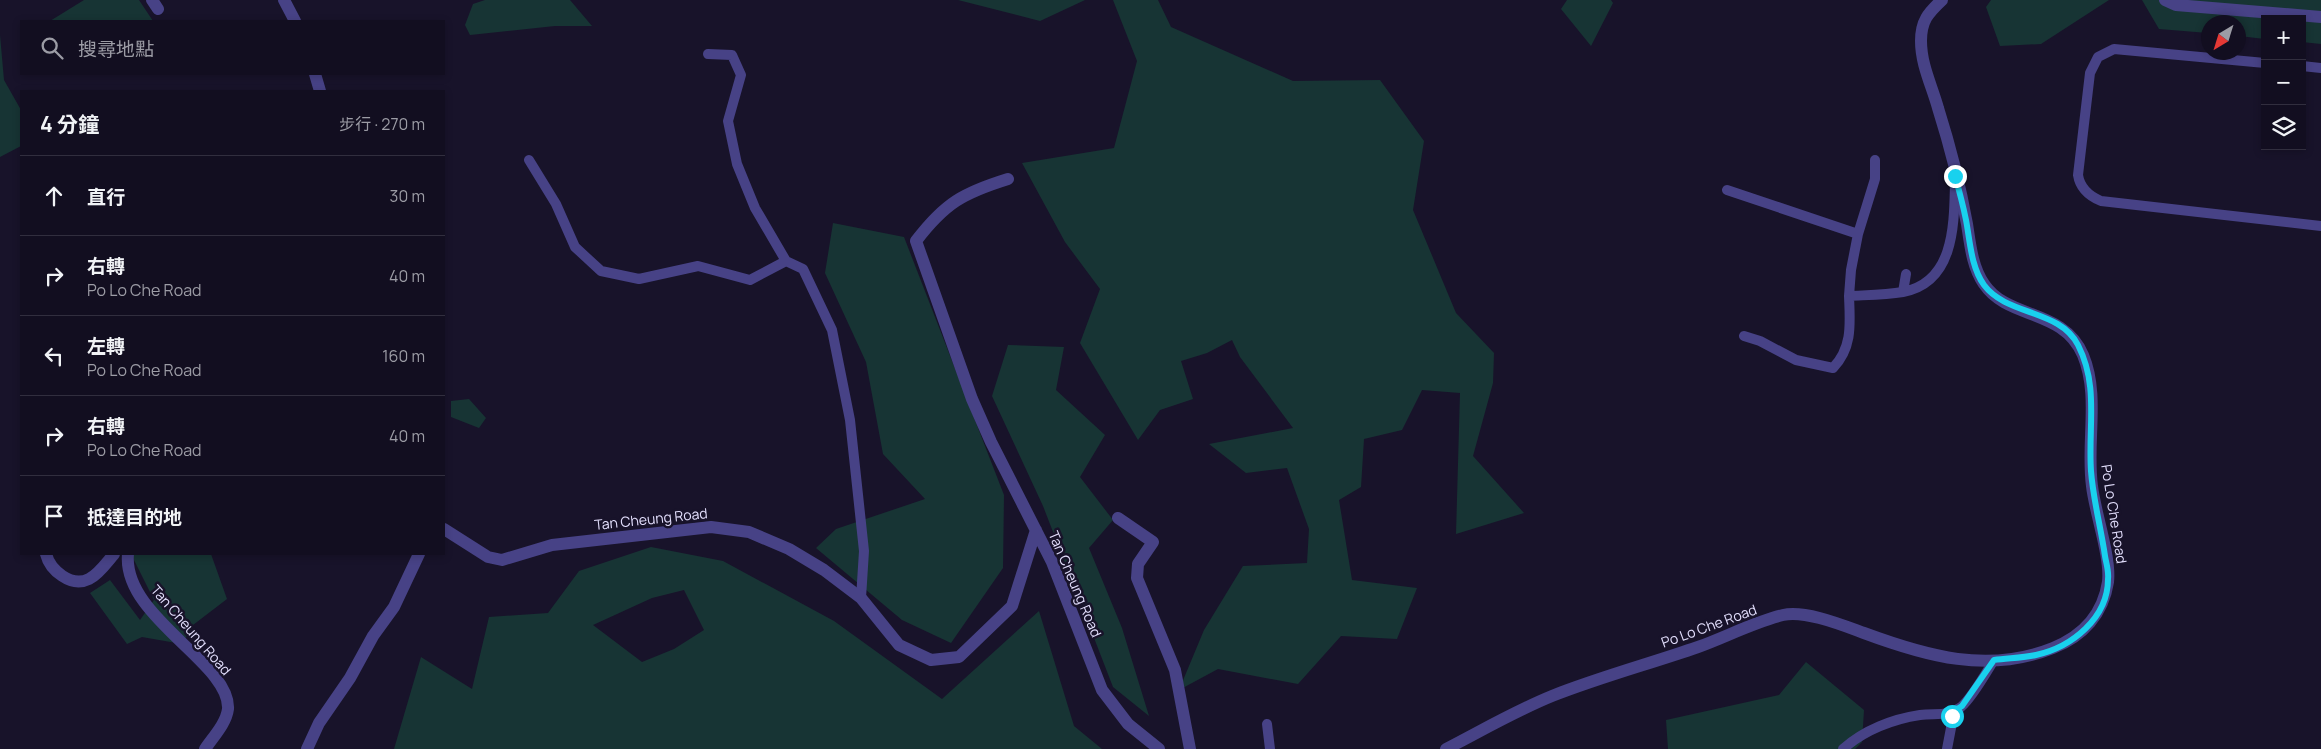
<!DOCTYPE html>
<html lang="zh-TW">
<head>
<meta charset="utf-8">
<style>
  body { margin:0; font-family:Manrope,"Noto Sans TC",sans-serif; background:#1b1729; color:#f1f3f6 }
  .controls { position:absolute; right:15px; top:15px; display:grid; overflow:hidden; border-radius:0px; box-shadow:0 2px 8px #0003 }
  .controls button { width:45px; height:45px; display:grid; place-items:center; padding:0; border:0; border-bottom:1px solid #312e3e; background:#120e20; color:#f1f3f6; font:25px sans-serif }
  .compass { position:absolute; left:2201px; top:15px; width:45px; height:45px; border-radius:50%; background:#120e20; box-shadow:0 2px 8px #0003; rotate:218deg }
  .stop { position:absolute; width:15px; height:15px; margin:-11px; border:4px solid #19d1ee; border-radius:50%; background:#fff }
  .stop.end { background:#19d1ee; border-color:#fff; box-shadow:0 1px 5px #0008 }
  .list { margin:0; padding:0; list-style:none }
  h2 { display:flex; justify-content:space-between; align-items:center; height:65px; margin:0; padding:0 20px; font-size:21px }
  h2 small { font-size:16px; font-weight:400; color:#9c9ca5 }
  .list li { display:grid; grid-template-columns:32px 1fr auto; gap:15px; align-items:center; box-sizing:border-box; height:80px; padding:0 20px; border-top:1px solid #312e3e }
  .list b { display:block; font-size:19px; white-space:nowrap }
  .list p { margin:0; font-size:16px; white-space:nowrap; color:#9c9ca5 }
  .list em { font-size:16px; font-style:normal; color:#9c9ca5 }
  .icon { flex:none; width:28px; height:28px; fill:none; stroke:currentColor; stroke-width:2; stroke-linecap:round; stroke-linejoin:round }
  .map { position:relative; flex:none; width:2321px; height:749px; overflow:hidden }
  .search { position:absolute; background:#120e20; box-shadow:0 2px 8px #0003; left:20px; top:20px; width:425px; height:55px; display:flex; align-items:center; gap:12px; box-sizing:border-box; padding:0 18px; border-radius:0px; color:#9c9ca5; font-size:19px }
  .panel { position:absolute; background:#120e20; box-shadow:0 2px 8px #0003; left:20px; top:90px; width:425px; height:465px; border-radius:0px }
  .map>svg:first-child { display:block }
  .green { fill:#173434; fill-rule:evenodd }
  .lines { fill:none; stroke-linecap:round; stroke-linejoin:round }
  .lane { stroke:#474286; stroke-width:10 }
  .street { stroke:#474286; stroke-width:12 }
  .route { stroke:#19d1ee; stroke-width:6 }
  .labels { text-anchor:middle; stroke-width:5; stroke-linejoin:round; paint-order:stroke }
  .street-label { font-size:14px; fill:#e3dffd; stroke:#18132a }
</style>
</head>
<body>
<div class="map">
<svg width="2321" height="749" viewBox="0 0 2321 749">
  <rect width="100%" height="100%" fill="#18132a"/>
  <path class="green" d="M 84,0 L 139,0 L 153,21 L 50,21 Z
    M 485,0 L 570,0 L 592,26 L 555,26 L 470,35 L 465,25 L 473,4 Z
    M 958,0 L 1085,0 L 1040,21 Z
    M 1113,0 L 1158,0 L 1171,27 L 1293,81 L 1380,80 L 1424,141 L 1413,210 L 1456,313 L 1494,353 L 1493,383 L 1473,456 L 1524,513 L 1456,534 L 1460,393 L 1422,390 L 1402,430 L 1364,439 L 1361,487 L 1339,500 L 1352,580 L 1417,588 L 1397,639 L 1341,636 L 1298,684 L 1218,669 L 1179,690 L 1204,630 L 1243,566 L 1307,563 L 1309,529 L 1287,468 L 1246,473 L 1209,444 L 1293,428 L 1240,357 L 1232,340 L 1207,353 L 1181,361 L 1193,399 L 1160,410 L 1138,440 L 1080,343 L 1100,289 L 1065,242 L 1022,163 L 1114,148 L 1137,61 Z
    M 1567,0 L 1611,0 L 1613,3 L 1591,46 L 1561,9 Z
    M 1991,0 L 2109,0 L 2041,44 L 2000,46 L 1986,7 Z
    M 2142,0 L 2321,0 L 2321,44 L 2302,42 L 2302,19 L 2265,19 L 2265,39 L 2239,36 L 2238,22 L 2208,22 L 2208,33 L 2159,29 Z
    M 0,35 L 4,80 L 21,110 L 21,146 L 0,157 Z
    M 833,223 L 904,237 L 1004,495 L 1003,568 L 951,643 L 902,620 L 816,548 L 836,529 L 925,499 L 883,454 L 866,362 L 825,273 Z
    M 1008,345 L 1064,347 L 1056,390 L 1105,435 L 1080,477 L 1113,520 L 1089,548 L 1122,628 L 1149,716 L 1113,687 L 1043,506 L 992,396 Z
    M 469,399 L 486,418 L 479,428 L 451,417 L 451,401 Z
    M 651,547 L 723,561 L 834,621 L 942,699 L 1039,611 L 1074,726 L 1102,749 L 394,749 L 421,657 L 472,689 L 489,617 L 548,613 L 579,571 ZM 684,590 L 704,630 L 674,649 L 642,662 L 593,625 L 652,598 Z
    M 131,554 L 211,554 L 227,599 L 193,625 L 182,644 L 142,637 L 127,644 L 90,593 L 110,580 L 140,620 L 154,600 Z
    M 1806,662 L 1864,710 L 1862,742 L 1855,749 L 1668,749 L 1666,720 L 1779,695 Z"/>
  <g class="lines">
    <path class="lane" d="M 708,54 L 732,55 L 741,75 L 728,121 L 737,164 L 755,208 L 786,261
      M 2265,63 L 2114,49 L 2098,57 L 2090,73 L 2078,175 C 2080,188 2089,196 2101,201 L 2321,226
      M 2302,66 L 2321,68
      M 529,160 L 556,204 L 575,247 L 601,271 L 639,279 L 698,266 L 750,280 L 786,261 L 803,269 L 832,330 L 850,420 L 864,551 L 861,598
      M 1727,190 L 1858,234 L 1851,270 L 1849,296
      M 1858,234 L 1875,179 L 1875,160
      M 1903,292 L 1906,274
      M 1744,336 L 1760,341 L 1796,360 L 1833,368 C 1853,347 1850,323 1849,296 C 1867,295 1885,295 1903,292 C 1955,282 1954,224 1955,182
      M 1267,724 L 1270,749
      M 1843,749 C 1864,730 1893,719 1920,715 C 1936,713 1948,717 1961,707 C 1972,698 1986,673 1994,660
      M 1947,749 L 1951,728 L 1951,713"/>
    <path class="street" d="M 152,0 L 158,9
      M 284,0 L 295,21
      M 2165,0 L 2176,5 L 2321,17
      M 315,74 L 320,91
      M 1008,179 C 963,193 945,203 916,241 L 972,399 L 991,442 L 1052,562 L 1102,690 L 1128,724 L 1159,749
      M 1118,518 L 1153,542 L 1138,564 L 1137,578 L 1175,670 L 1190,749
      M 444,529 L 488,557 L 502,560 L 552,545 L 711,527 L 749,532 L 789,549 L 824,570 L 861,598 L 899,645 L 931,660 L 959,657 L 1012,606 L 1036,530
      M 46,554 C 50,570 71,588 89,579 C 99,574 107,562 114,554
      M 128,554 C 122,617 231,663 228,709 C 226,724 213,737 205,749
      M 307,749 L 319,723 L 350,678 L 373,636 L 394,607 L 419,554
      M 1446,749 C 1481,731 1515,711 1552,696 C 1600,677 1649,664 1698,647 C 1726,637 1754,622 1783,615 C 1805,610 1842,625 1864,633 C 1926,656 1988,674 2053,648 C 2083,636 2103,614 2108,582 C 2111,557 2095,513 2092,486 C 2086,442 2100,396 2083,355 C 2063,308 2008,320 1984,284 C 1972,267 1970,243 1967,224 C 1960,185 1950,146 1938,108 C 1932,86 1921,65 1921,41 C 1921,21 1928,13 1942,0"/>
  </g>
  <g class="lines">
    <path class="route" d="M 1952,716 L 1951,713 L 1962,706 L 1994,660 C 2008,658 2022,658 2036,655 C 2072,647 2108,618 2108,579 C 2109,571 2106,563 2105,556 C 2101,528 2093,499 2091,471 C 2088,426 2099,386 2078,345 C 2060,309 2007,316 1984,285 C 1971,267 1970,241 1966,220 C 1963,205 1959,190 1955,176"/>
  </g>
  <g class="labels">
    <g class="street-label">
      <text transform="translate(2114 514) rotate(81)" y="5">Po Lo Che Road</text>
      <text transform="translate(651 519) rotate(-6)" y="5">Tan Cheung Road</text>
      <text transform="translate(1075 584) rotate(67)" y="5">Tan Cheung Road</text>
      <text transform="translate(1709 626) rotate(-20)" y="5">Po Lo Che Road</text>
      <text transform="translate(191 630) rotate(49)" y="5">Tan Cheung Road</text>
    </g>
  </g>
</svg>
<div class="controls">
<button>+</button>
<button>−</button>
<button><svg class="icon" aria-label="layers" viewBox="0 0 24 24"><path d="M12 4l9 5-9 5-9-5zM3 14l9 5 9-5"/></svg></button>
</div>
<svg class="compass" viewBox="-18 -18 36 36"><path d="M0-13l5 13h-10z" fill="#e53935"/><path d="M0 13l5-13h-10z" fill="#9c9ca5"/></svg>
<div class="stop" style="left:1952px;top:716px"></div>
<div class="stop end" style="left:1955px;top:176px"></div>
<div class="search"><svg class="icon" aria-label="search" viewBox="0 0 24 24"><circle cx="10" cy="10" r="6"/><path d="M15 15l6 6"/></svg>搜尋地點</div>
<section class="panel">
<h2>4 分鐘<small>步行 · 270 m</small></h2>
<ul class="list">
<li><svg class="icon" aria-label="ahead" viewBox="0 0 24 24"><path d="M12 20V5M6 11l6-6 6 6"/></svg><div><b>直行</b></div><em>30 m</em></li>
<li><svg class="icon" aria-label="right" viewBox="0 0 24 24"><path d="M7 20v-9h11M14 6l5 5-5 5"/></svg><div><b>右轉</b><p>Po Lo Che Road</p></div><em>40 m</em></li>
<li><svg class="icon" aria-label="left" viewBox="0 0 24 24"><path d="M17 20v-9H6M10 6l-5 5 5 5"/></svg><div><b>左轉</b><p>Po Lo Che Road</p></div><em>160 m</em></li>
<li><svg class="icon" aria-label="right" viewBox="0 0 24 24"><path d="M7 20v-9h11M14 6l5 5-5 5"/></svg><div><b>右轉</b><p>Po Lo Che Road</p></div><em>40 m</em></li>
<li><svg class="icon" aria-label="arrive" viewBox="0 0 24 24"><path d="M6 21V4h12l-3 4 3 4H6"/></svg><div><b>抵達目的地</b></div></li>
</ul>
</section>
</div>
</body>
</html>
